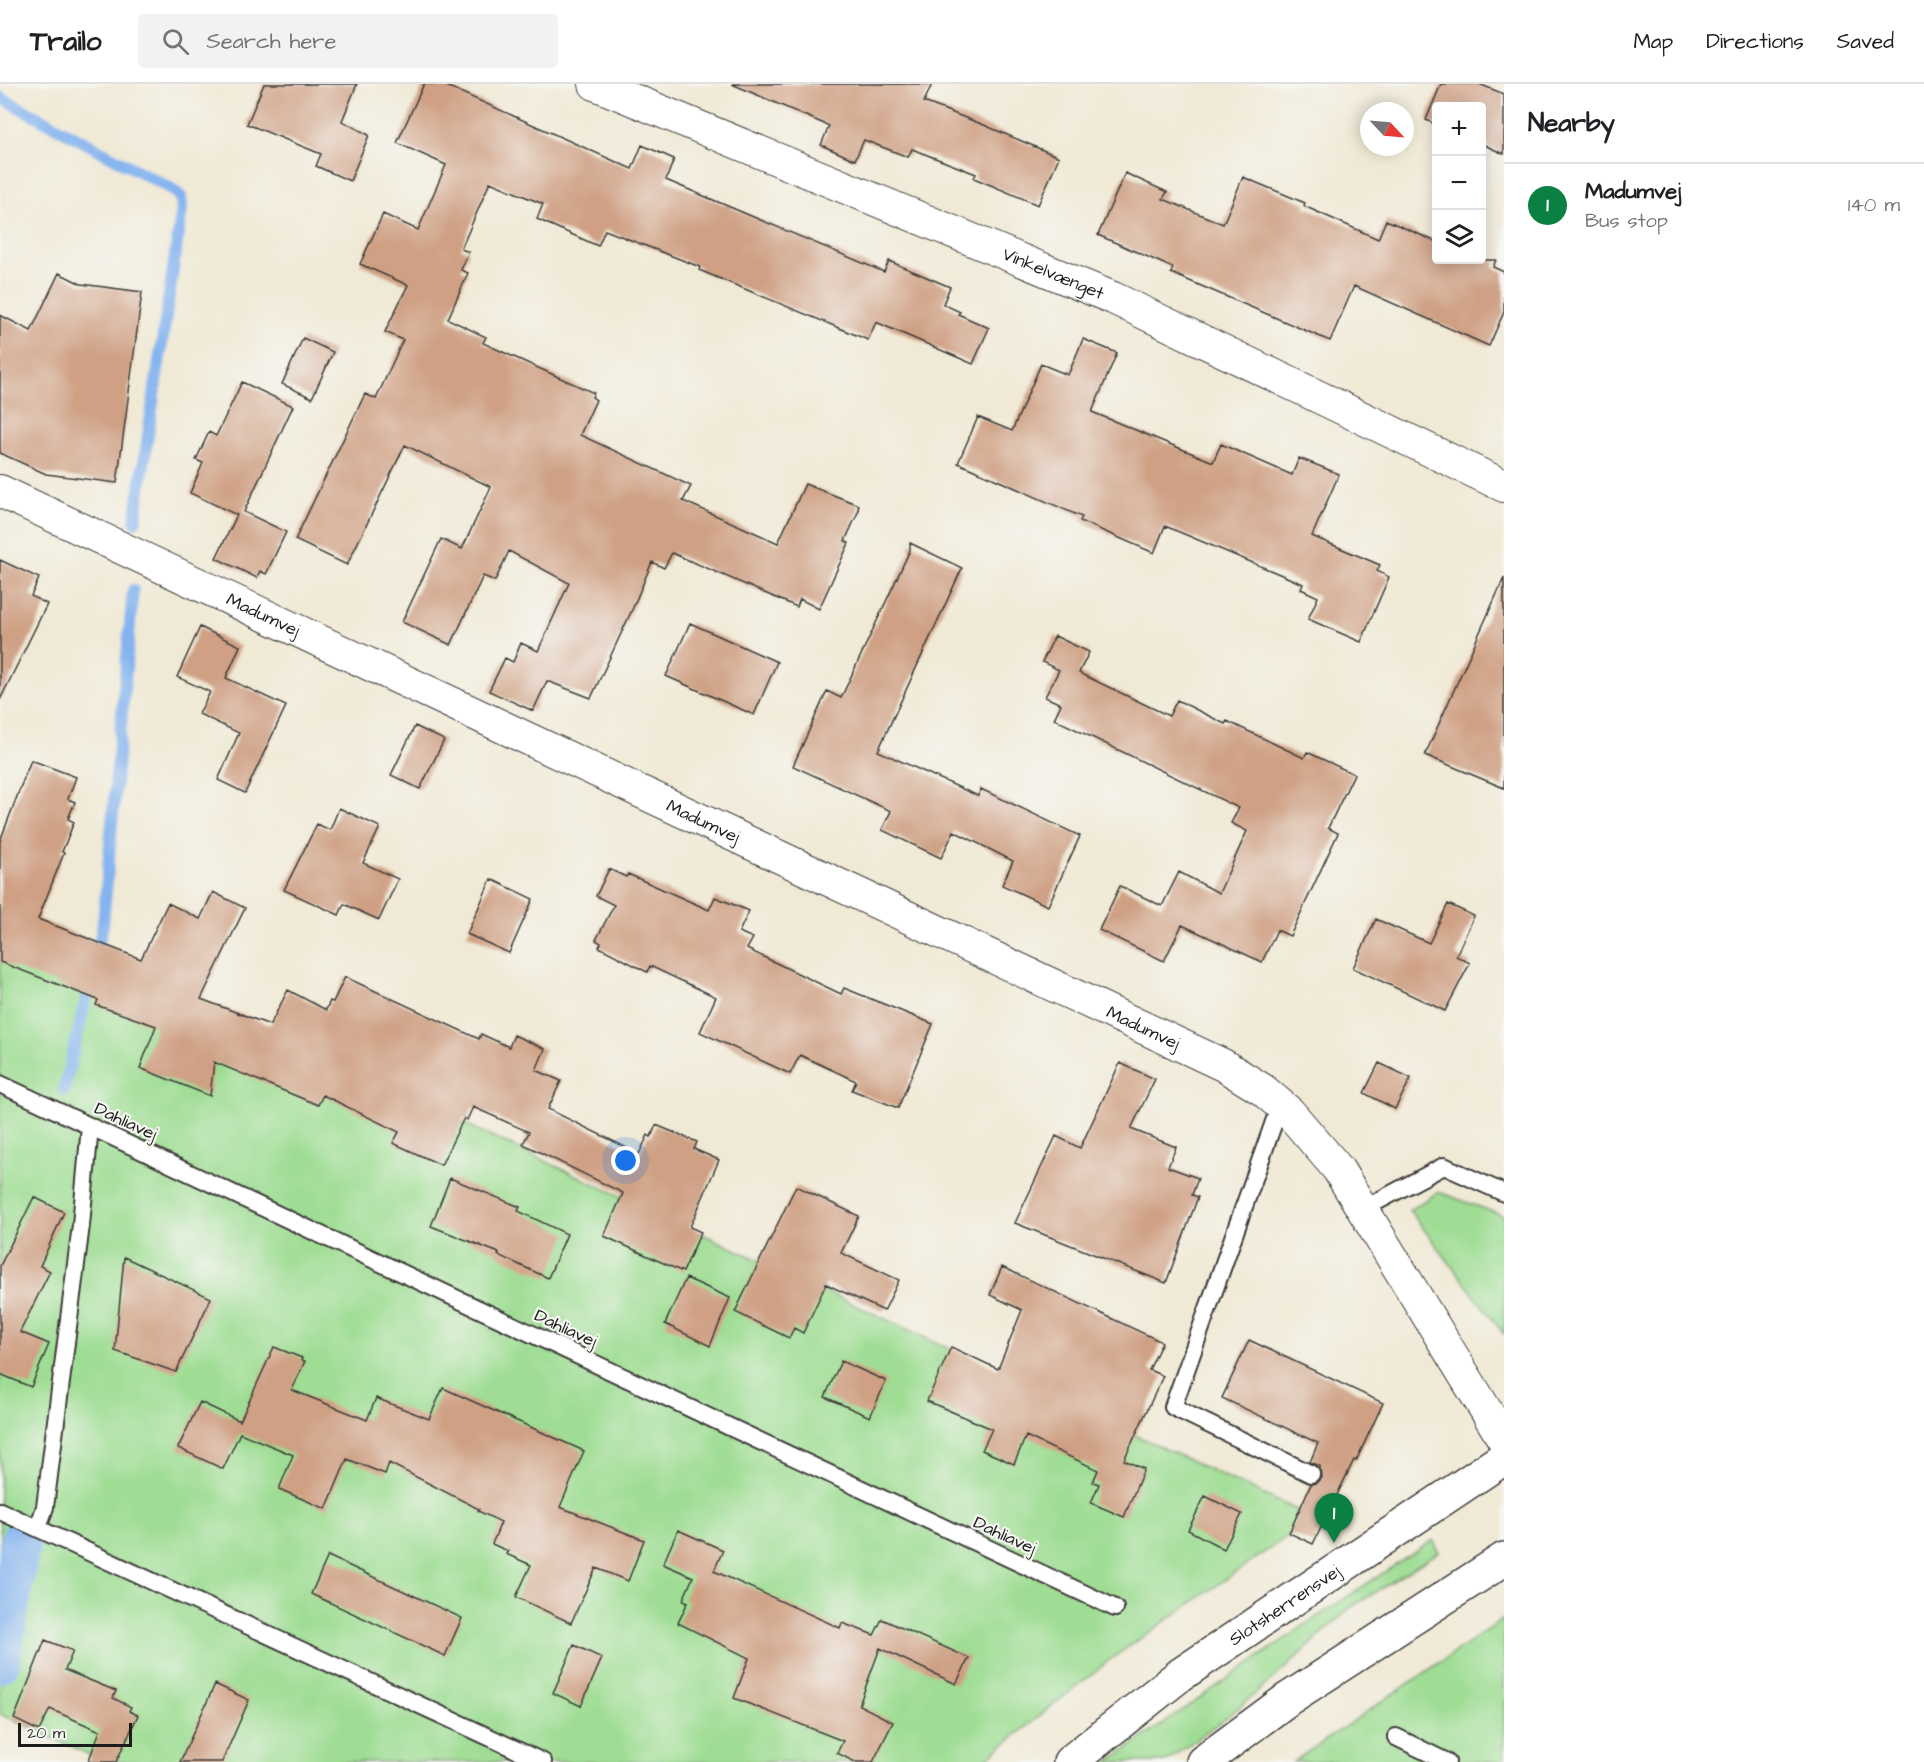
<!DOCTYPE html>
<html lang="en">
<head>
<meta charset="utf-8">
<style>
  body { margin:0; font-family:"Architects Daughter",sans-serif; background:#f2f2f2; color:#202124 }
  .controls { position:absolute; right:18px; top:18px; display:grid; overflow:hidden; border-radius:6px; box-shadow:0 3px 15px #0003 }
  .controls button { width:54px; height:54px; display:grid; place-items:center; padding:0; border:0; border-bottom:2px solid #e0e0e0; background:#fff; color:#202124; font:30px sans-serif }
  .compass { position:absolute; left:1360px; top:18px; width:54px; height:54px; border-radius:50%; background:#fff; box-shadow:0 3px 15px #0003; rotate:116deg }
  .scale { position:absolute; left:18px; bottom:15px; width:114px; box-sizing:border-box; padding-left:6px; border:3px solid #1c1c1c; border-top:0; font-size:16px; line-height:21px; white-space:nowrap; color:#1c1c1c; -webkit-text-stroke:4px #f6f6f2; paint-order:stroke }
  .you { position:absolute; left:626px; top:1077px; width:21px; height:21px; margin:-15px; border:4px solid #fff; border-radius:50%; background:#1a73e8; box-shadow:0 0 0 9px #1a73e833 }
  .badge { display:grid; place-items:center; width:39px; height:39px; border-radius:50%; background:#0b8043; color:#fff; font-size:20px; font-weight:700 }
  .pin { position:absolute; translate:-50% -50px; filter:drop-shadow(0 2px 3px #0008) }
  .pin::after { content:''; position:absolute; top:32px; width:21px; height:18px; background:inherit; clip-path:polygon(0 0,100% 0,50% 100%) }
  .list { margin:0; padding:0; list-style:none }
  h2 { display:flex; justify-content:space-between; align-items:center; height:78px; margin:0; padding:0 24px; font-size:26px }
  h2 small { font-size:20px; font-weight:400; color:#757577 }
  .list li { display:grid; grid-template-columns:39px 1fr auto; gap:18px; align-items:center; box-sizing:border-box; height:84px; padding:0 24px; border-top:2px solid #e0e0e0 }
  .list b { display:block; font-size:22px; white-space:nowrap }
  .list p { margin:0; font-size:20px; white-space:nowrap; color:#757577 }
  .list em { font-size:20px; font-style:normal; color:#757577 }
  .icon { flex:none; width:33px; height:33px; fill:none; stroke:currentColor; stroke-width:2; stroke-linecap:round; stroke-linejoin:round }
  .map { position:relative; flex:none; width:1504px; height:1678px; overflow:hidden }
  header { display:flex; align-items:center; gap:36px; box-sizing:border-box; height:84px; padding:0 30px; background:#fff; border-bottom:2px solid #e0e0e0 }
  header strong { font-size:28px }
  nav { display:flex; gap:33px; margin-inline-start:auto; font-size:21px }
  .search { width:420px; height:54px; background:#f2f2f2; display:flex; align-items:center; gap:15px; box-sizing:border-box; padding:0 21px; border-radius:6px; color:#757577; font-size:22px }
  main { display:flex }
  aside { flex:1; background:#fff }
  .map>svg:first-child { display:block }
  .green { fill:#9edd93; stroke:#5d7c58; stroke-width:1.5 }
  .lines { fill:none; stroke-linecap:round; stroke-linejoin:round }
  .stream { stroke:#84b4ef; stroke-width:12 }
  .canal { stroke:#84b4ef; stroke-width:40 }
  .building { fill:#cfa084 }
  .lane-casing { stroke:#3c3b38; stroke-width:20 }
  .street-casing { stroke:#3c3b38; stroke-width:34 }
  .secondary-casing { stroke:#3c3b38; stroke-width:36 }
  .lane { stroke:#fff; stroke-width:16 }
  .street { stroke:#fff; stroke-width:32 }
  .secondary { stroke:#fff; stroke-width:33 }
  .labels { text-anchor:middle; stroke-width:4.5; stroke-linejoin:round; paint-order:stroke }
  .street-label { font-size:18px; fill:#1c1c1c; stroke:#f6f6f2 }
</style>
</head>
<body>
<header>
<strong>Trailo</strong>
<div class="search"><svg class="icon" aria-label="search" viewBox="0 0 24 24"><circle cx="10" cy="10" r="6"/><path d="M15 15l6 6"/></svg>Search here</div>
<nav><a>Map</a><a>Directions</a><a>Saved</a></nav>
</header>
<main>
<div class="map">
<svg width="1504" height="1678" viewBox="0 0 1504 1678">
  <rect width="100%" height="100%" fill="#f6f6f2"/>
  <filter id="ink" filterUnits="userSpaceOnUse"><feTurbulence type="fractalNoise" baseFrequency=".0167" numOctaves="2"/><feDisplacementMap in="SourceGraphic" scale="12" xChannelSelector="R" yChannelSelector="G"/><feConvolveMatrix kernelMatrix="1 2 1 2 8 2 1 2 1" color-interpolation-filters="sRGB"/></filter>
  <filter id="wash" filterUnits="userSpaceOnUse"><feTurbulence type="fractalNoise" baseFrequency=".008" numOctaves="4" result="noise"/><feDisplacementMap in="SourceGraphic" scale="24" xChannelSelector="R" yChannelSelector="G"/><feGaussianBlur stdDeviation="1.35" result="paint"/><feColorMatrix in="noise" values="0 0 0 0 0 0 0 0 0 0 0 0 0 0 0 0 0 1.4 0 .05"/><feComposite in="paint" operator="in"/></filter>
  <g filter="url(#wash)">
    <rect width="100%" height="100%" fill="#f0e9d5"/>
    <path class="green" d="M 0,824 L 1314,1434 L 1111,1575 L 982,1678 L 105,1678 L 0,1630 Z
      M 1439,1108 L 1504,1132 L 1504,1250 L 1409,1126 Z
      M 1433,1456 L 1439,1468 L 1350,1524 L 1289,1581 L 1235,1627 L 1165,1678 L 1108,1678 L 1315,1534 Z
      M 1504,1535 L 1504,1678 L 1293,1678 Z"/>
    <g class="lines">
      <path class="stream" d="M 0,13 L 172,105 L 181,113 L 182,125 L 135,438
        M 96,872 L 103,840 L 133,506
        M 64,1006 L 90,898"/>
      <path class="canal" d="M 0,1578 L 21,1455"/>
    </g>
    <g id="blocks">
      <path class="building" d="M 264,0 L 357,0 L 342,37 L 369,51 L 350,97 L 316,82 L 321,70 L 247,40 Z
        M 424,0 L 442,0 L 632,85 L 642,61 L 674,75 L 666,96 L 884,188 L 889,177 L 950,203 L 943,220 L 960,228 L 958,230 L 989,244 L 973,280 L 876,238 L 868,256 L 699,186 L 700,183 L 605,146 L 598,162 L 537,135 L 543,120 L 490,98 L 461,165 L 469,168 L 461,186 L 468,189 L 448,235 L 486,253 L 483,259 L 594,309 L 592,313 L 596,316 L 580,351 L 691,402 L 683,417 L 778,459 L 805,400 L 859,421 L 858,425 L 859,426 L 845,457 L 849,459 L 819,525 L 800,515 L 797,523 L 672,469 L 664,484 L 652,478 L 632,526 L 591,614 L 547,597 L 533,627 L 489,607 L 505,574 L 513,578 L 521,559 L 538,567 L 569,499 L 509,467 L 495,497 L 483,492 L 451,561 L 402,538 L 441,455 L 462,465 L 491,403 L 405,361 L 347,481 L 295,456 L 365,310 L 376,315 L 403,256 L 385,248 L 408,201 L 360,180 L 383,130 L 418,146 L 446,81 L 397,59 Z
        M 732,0 L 932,0 L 924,18 L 984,41 L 1059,73 L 1038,121 L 974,94 L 976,90 L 912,65 L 908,73 L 864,56 L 855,76 L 821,61 L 829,42 Z
        M 1441,0 L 1479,0 L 1504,10 L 1504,70 L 1482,60 L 1482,22 L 1437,22 L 1437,41 L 1426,36 Z
        M 1125,89 L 1167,108 L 1163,115 L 1223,140 L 1243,93 L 1305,119 L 1304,122 L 1378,155 L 1386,136 L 1437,158 L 1437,176 L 1496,176 L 1493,183 L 1504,188 L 1504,228 L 1489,262 L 1354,202 L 1330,257 L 1171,189 L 1173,184 L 1098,151 Z
        M 59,189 L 81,200 L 142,208 L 117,399 L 46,390 L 0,369 L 0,231 L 31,247 Z
        M 303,254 L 333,268 L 312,314 L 282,300 Z
        M 1083,255 L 1117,269 L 1092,328 L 1213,378 L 1221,360 L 1292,391 L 1299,374 L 1339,390 L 1312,452 L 1380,481 L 1377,487 L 1389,493 L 1361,558 L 1308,535 L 1318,513 L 1301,505 L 1303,500 L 1165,442 L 1154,469 L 1080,437 L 1082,433 L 958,379 L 978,333 L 1012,347 L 1041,280 L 1068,291 Z
        M 242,298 L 293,322 L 244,428 L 286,448 L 266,490 L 260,487 L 257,494 L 216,474 L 237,431 L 190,409 L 203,379 L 196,376 L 209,348 L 216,352 Z
        M 910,459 L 962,484 L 878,667 L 978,712 L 981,705 L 1080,752 L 1048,822 L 1002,801 L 1013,777 L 954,747 L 941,774 L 882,746 L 891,727 L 793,682 L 827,607 L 841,614 L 910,466 Z
        M 0,476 L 39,494 L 31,512 L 47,520 L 0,616 Z
        M 1504,494 L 1504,704 L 1425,671 Z
        M 690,539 L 777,578 L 754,631 L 666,592 Z
        M 200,543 L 240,562 L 226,594 L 286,622 L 245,709 L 218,696 L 239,649 L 199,630 L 210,608 L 177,593 Z
        M 1055,552 L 1089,568 L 1079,589 L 1169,632 L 1177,616 L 1225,640 L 1227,637 L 1304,674 L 1307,668 L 1354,690 L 1328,744 L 1338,749 L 1290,852 L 1277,846 L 1262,878 L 1182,841 L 1164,877 L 1099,846 L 1120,802 L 1162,822 L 1179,788 L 1219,809 L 1247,747 L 1231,739 L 1239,724 L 1054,635 L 1061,620 L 1045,613 L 1059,586 L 1042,578 Z
        M 415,642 L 444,656 L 420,705 L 391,691 Z
        M 31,676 L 76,693 L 68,715 L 75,718 L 68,735 L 74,738 L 62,768 L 64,769 L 38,835 L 141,875 L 168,819 L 200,835 L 213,808 L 245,824 L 201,915 L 270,941 L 288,906 L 326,926 L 330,917 L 333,918 L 345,893 L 479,955 L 481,950 L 509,963 L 514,951 L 545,965 L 536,986 L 561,997 L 548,1025 L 639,1070 L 648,1051 L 651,1053 L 656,1041 L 697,1058 L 694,1065 L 719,1076 L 690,1143 L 701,1148 L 683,1188 L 604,1152 L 623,1109 L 523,1060 L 529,1048 L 473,1023 L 467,1036 L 464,1034 L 441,1081 L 393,1059 L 399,1048 L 323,1011 L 318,1021 L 214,978 L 210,1012 L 140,984 L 156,942 L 96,921 L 98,916 L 0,878 L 0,757 Z
        M 339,724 L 380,743 L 363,779 L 398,795 L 379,836 L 344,820 L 339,831 L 284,806 L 317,740 L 330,746 Z
        M 609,785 L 626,793 L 628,790 L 709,826 L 715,813 L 749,827 L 739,848 L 753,854 L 747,865 L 841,910 L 844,904 L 933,940 L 898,1024 L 852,1006 L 856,997 L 800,971 L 790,990 L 700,948 L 716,913 L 650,882 L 647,888 L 599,863 L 601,859 L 596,856 L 614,821 L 596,812 Z
        M 491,795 L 533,815 L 509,869 L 467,850 Z
        M 1448,820 L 1474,832 L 1456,872 L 1470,879 L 1445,927 L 1353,884 L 1376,835 L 1429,859 Z
        M 1120,979 L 1155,995 L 1131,1045 L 1176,1063 L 1168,1083 L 1198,1094 L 1192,1111 L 1198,1113 L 1166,1199 L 1015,1139 L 1056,1052 L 1080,1064 Z
        M 1379,979 L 1411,994 L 1395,1025 L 1364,1009 Z
        M 450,1094 L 520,1123 L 518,1127 L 567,1150 L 548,1194 L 498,1171 L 499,1169 L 431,1142 Z
        M 796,1102 L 859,1132 L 841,1169 L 899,1196 L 884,1227 L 826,1200 L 803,1249 L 794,1244 L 789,1254 L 735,1228 Z
        M 34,1113 L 64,1128 L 40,1182 L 50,1187 L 20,1248 L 49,1260 L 31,1303 L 0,1290 L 0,1182 Z
        M 124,1173 L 211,1214 L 176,1288 L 115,1267 Z
        M 1002,1183 L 1162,1258 L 1149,1286 L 1163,1292 L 1124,1376 L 1144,1385 L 1124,1433 L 1091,1419 L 1099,1400 L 1093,1398 L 1098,1386 L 1026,1352 L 1014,1380 L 982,1366 L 992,1345 L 927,1317 L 951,1263 L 998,1285 L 1022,1226 L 990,1211 Z
        M 686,1194 L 730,1214 L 710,1262 L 665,1240 Z
        M 1249,1256 L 1383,1319 L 1356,1377 L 1354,1376 L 1313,1460 L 1289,1449 L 1311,1400 L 1316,1399 L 1321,1394 L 1320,1382 L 1310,1378 L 1318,1359 L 1222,1314 Z
        M 274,1263 L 302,1274 L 301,1276 L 305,1277 L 292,1306 L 367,1336 L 376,1314 L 429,1335 L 443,1304 L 584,1367 L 560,1423 L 644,1456 L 628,1497 L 596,1484 L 571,1539 L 516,1513 L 531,1481 L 506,1470 L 508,1467 L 492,1460 L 501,1438 L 478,1427 L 479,1425 L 389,1379 L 385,1390 L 347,1375 L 326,1425 L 279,1405 L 293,1371 L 240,1349 L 223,1385 L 178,1364 L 200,1318 L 240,1337 Z
        M 841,1277 L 886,1297 L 870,1333 L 825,1313 Z
        M 1205,1412 L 1242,1430 L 1224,1465 L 1188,1446 Z
        M 678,1446 L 723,1466 L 714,1487 L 840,1544 L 842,1539 L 874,1551 L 882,1535 L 969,1574 L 956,1600 L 880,1564 L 859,1621 L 893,1638 L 873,1678 L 855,1678 L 837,1669 L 843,1657 L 734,1614 L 749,1574 L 678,1539 L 688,1518 L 683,1516 L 693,1493 L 663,1480 Z
        M 328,1472 L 462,1534 L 445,1572 L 311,1510 Z
        M 45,1556 L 73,1567 L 65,1586 L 116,1607 L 113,1614 L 131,1623 L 129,1627 L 138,1631 L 116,1678 L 88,1678 L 100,1647 L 50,1625 L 39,1647 L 14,1635 Z
        M 574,1561 L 602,1574 L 581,1622 L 553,1609 Z
        M 215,1600 L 249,1616 L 222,1678 L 180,1678 Z"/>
    </g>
  </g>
  <g filter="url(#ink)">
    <use href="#blocks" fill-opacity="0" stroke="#3c3b38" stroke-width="1.5"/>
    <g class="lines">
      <g class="lane-casing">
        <path id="lane" d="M 0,1000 L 1115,1524
          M 1280,1021 L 1173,1323 L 1311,1390
          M 1363,1125 L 1444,1082 L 1504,1109
          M 0,1427 L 543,1678
          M 38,1444 L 45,1423 L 81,1141 L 90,1042
          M 1396,1653 L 1447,1678"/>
      </g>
      <g class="street-casing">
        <g id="street">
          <path id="s1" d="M 595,0 L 1113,214 L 1504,402"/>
          <path id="s2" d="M 0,407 L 1223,981 L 1263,1006 L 1290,1029 L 1338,1085 L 1504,1356"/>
        </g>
      </g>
      <g class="secondary-casing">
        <g id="secondary">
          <path id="s3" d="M 1070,1678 L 1180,1591 L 1504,1374"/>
          <path d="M 1203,1678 L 1288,1615 L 1504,1475"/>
        </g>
      </g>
      <use href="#lane" class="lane"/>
      <use href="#street" class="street"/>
      <use href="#secondary" class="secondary"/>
    </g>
  </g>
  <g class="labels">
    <g class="street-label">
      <text dy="6" stroke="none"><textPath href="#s1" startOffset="496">Vinkelvænget</textPath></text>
      <text dy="6" stroke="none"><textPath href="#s2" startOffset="291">Madumvej</textPath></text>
      <text dy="6" stroke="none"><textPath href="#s2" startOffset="777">Madumvej</textPath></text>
      <text dy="6" stroke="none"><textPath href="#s2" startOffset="1263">Madumvej</textPath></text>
      <text transform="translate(126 1037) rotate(25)" y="6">Dahliavej</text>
      <text transform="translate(566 1244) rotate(25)" y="6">Dahliavej</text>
      <text transform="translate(1005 1451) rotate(25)" y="6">Dahliavej</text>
      <text dy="6" stroke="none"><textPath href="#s3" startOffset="266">Slotsherrensvej</textPath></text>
    </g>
  </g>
</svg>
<div class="controls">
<button>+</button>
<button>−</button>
<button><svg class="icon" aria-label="layers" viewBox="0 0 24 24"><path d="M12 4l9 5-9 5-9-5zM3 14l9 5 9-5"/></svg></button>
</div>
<svg class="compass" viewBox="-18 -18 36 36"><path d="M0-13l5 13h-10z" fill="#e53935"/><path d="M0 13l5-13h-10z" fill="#757577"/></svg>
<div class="scale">20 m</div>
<div class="you"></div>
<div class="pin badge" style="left:1334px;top:1459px">1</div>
</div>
<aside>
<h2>Nearby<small></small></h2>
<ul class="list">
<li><span class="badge">1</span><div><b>Madumvej</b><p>Bus stop</p></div><em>140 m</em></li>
</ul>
</aside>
</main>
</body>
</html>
